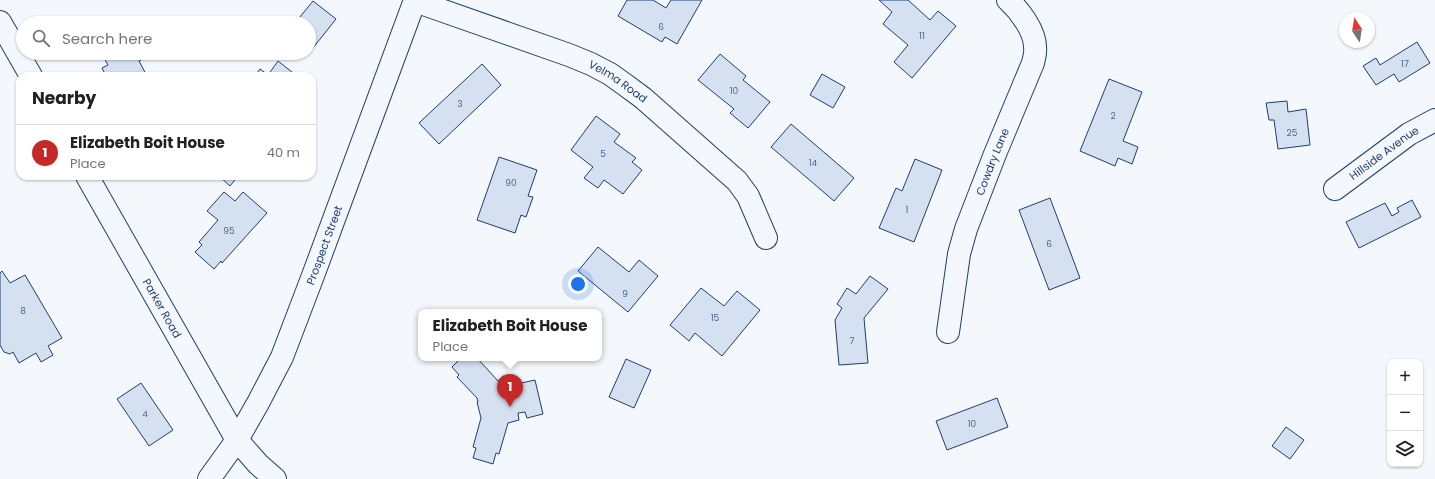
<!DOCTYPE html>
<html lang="en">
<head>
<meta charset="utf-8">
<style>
  body { margin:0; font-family:Poppins,sans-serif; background:#f6f6f6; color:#202124 }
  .controls { position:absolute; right:12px; bottom:12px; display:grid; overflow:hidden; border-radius:8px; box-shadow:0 1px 3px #0004 }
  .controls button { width:36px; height:36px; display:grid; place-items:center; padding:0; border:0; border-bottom:1px solid #e0e0e0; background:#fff; color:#202124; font:20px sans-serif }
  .compass { position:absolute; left:1339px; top:12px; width:36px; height:36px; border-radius:50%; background:#fff; box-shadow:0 1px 3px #0004; rotate:348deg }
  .you { position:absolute; left:578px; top:284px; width:14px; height:14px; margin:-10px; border:3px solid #fff; border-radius:50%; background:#1a73e8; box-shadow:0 0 0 6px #1a73e833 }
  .badge { display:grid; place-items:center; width:26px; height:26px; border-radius:50%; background:#c62828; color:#fff; font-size:13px; font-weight:700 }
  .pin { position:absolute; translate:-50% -33px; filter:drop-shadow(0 1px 2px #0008) }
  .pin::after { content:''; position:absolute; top:21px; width:14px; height:12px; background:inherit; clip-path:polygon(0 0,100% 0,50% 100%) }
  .popup { position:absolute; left:418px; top:309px; width:184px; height:52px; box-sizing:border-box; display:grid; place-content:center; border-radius:8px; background:#fff; filter:drop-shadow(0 1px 3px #0005); font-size:13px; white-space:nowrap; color:#757577 }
  .popup b { font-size:15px; color:#202124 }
  .popup::after { content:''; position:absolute; left:50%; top:100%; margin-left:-8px; border:8px solid transparent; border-top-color:#fff }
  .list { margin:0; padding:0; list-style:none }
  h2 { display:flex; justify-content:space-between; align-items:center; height:52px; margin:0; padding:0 16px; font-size:17px }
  h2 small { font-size:13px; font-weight:400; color:#757577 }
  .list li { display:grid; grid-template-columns:26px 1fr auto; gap:12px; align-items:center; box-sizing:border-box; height:56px; padding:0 16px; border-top:1px solid #e0e0e0 }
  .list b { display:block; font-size:15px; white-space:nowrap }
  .list p { margin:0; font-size:13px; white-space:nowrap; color:#757577 }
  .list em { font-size:13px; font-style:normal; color:#757577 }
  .icon { flex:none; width:22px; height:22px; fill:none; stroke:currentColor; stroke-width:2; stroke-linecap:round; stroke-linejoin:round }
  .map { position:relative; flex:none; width:1435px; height:479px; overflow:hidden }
  .search { position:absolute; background:#fff; box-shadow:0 1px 3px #0004; left:16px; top:16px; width:300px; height:44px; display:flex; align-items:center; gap:10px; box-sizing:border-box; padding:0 14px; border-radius:22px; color:#757577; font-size:15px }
  .panel { position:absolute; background:#fff; box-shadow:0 1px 3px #0004; left:16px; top:72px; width:300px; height:108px; border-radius:12px }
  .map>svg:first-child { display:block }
  .building { fill:#d5e0f0; stroke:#1d3f73 }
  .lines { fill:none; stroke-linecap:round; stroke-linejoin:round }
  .minor-casing { stroke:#1d3f73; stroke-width:24 }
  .major-casing { stroke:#1d3f73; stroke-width:24 }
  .minor { stroke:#f4f7fb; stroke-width:22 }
  .major { stroke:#f4f7fb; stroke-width:22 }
  .labels { text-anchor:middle; stroke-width:3; stroke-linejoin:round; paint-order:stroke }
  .number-label { font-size:9px; fill:#4b6792 }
  .street-label { font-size:11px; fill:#1d3f73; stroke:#f4f7fb }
</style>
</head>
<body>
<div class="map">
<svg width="1435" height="479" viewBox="0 0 1435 479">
  <rect width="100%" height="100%" fill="#f4f7fb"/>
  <path class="building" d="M 627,0 L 653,0 L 666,8 L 671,0 L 702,0 L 677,44 L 665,37 L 662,42 L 618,16 Z
    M 879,0 L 908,0 L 930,20 L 938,11 L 956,26 L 912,78 L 894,62 L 908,45 L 883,24 L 892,12 Z
    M 313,1 L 336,19 L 309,53 L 309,23 L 295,23 Z
    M 1417,42 L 1430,63 L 1399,82 L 1394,74 L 1376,85 L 1363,66 L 1376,58 L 1380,65 Z
    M 101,53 L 143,53 L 146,57 L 139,61 L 147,76 L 115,76 L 114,75 L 106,76 L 102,68 L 108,65 Z
    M 720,54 L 746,76 L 743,80 L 770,102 L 748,128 L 730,113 L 734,109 L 698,80 Z
    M 278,61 L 297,76 L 255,76 L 260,69 L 268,75 Z
    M 482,64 L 501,85 L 439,144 L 419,123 Z
    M 822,74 L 845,87 L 833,108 L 810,95 Z
    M 1109,79 L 1142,92 L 1123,141 L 1138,147 L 1132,164 L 1118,158 L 1115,166 L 1080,151 Z
    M 1287,101 L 1288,112 L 1306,109 L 1310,145 L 1278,149 L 1274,120 L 1269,120 L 1266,103 Z
    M 596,116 L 620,134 L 614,142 L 636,158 L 632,162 L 642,170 L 623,194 L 604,180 L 598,188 L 584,178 L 593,167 L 571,150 Z
    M 791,124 L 854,178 L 834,201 L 771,147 Z
    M 499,157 L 537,170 L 528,196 L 533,197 L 526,217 L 521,215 L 515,233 L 477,220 Z
    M 915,159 L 942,170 L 914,242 L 879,228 L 896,188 L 902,191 Z
    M 219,176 L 238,176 L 230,186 Z
    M 224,192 L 235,201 L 243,192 L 267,213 L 222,263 L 221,261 L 214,269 L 195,252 L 202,245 L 199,242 L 218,220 L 207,211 Z
    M 1050,198 L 1080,278 L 1049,290 L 1019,210 Z
    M 1412,200 L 1421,217 L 1359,248 L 1346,222 L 1385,203 L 1392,216 L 1399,212 L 1397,208 Z
    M 598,247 L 629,272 L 639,260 L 658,276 L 628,312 L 578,271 Z
    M 2,271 L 10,283 L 25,275 L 62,338 L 48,346 L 53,355 L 41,362 L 36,353 L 19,363 L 13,352 L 10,354 L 4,352 L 0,345 L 0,273 Z
    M 870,276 L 888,289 L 864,318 L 868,363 L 839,365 L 835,320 L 842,308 L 837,304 L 847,288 L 856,294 Z
    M 701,288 L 724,306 L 737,291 L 760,310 L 722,356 L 695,333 L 689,341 L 670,325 Z
    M 461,358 L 472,358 L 474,360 L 477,358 L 498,381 L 503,376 L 512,378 L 512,385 L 535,380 L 543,414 L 527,418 L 525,412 L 518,413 L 519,420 L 508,423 L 499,454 L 496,453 L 493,464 L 473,458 L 476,448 L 473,447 L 481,418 L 477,402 L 478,402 L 477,398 L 457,377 L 459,375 L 452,367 Z
    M 626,359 L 651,370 L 634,408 L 609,397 Z
    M 141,383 L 173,430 L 149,446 L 117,399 Z
    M 997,398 L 1008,427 L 947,450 L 936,421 Z
    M 1286,427 L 1304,440 L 1290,459 L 1272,446 Z"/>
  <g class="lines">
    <g class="minor-casing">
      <g id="minor">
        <path id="s1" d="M 415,1 L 569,55 L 591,64 L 610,74 L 624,84 L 643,98 L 737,181 L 748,196 L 766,238"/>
        <path d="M 0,22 L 31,76"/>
        <path id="s2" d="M 87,176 L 237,440 L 258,464 L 275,479"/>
        <path id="s3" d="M 1335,189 L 1409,134 L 1435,120"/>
        <path id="s4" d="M 948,332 L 959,254 L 966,229 L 995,154 L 1033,63 C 1034,58 1036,53 1035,47 C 1035,31 1020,11 1008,0"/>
      </g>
    </g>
    <g class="major-casing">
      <g id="major">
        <path id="s5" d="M 209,479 L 237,440 L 258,403 L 282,357 L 314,273 L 415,0"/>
      </g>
    </g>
    <use href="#minor" class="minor"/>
    <use href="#major" class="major"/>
  </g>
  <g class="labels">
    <g class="number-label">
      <text x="661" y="30">6</text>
      <text x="922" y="39">11</text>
      <text x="1405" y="67">17</text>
      <text x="734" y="94">10</text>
      <text x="460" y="107">3</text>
      <text x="1113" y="119">2</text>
      <text x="1292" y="136">25</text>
      <text x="603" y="157">5</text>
      <text x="813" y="166">14</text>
      <text x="511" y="186">90</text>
      <text x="907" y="213">1</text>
      <text x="229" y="234">95</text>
      <text x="1049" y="247">6</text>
      <text x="625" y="297">9</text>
      <text x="23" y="314">8</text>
      <text x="715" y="321">15</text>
      <text x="852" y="344">7</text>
      <text x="145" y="417">4</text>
      <text x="972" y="427">10</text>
    </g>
    <g class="street-label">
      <text dy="4" stroke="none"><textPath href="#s1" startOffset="219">Velma Road</textPath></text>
      <text dy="4" stroke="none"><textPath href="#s3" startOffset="61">Hillside Avenue</textPath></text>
      <text dy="4" stroke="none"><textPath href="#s4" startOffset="177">Cowdry Lane</textPath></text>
      <text dy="4" stroke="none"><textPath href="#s5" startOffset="262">Prospect Street</textPath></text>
      <text dy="4" stroke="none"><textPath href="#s2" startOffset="152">Parker Road</textPath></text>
    </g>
  </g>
</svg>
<div class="controls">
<button>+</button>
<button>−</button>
<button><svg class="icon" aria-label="layers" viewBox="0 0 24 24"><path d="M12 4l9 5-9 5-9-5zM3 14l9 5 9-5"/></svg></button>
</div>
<svg class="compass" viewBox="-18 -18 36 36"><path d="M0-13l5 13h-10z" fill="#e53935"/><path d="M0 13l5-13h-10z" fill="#757577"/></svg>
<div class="you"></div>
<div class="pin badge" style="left:510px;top:407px">1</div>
<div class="popup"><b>Elizabeth Boit House</b>Place</div>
<div class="search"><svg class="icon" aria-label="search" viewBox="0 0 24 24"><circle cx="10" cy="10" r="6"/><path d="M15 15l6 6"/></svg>Search here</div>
<section class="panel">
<h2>Nearby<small></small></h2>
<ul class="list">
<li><span class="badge">1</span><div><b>Elizabeth Boit House</b><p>Place</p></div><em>40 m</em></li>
</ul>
</section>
</div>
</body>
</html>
